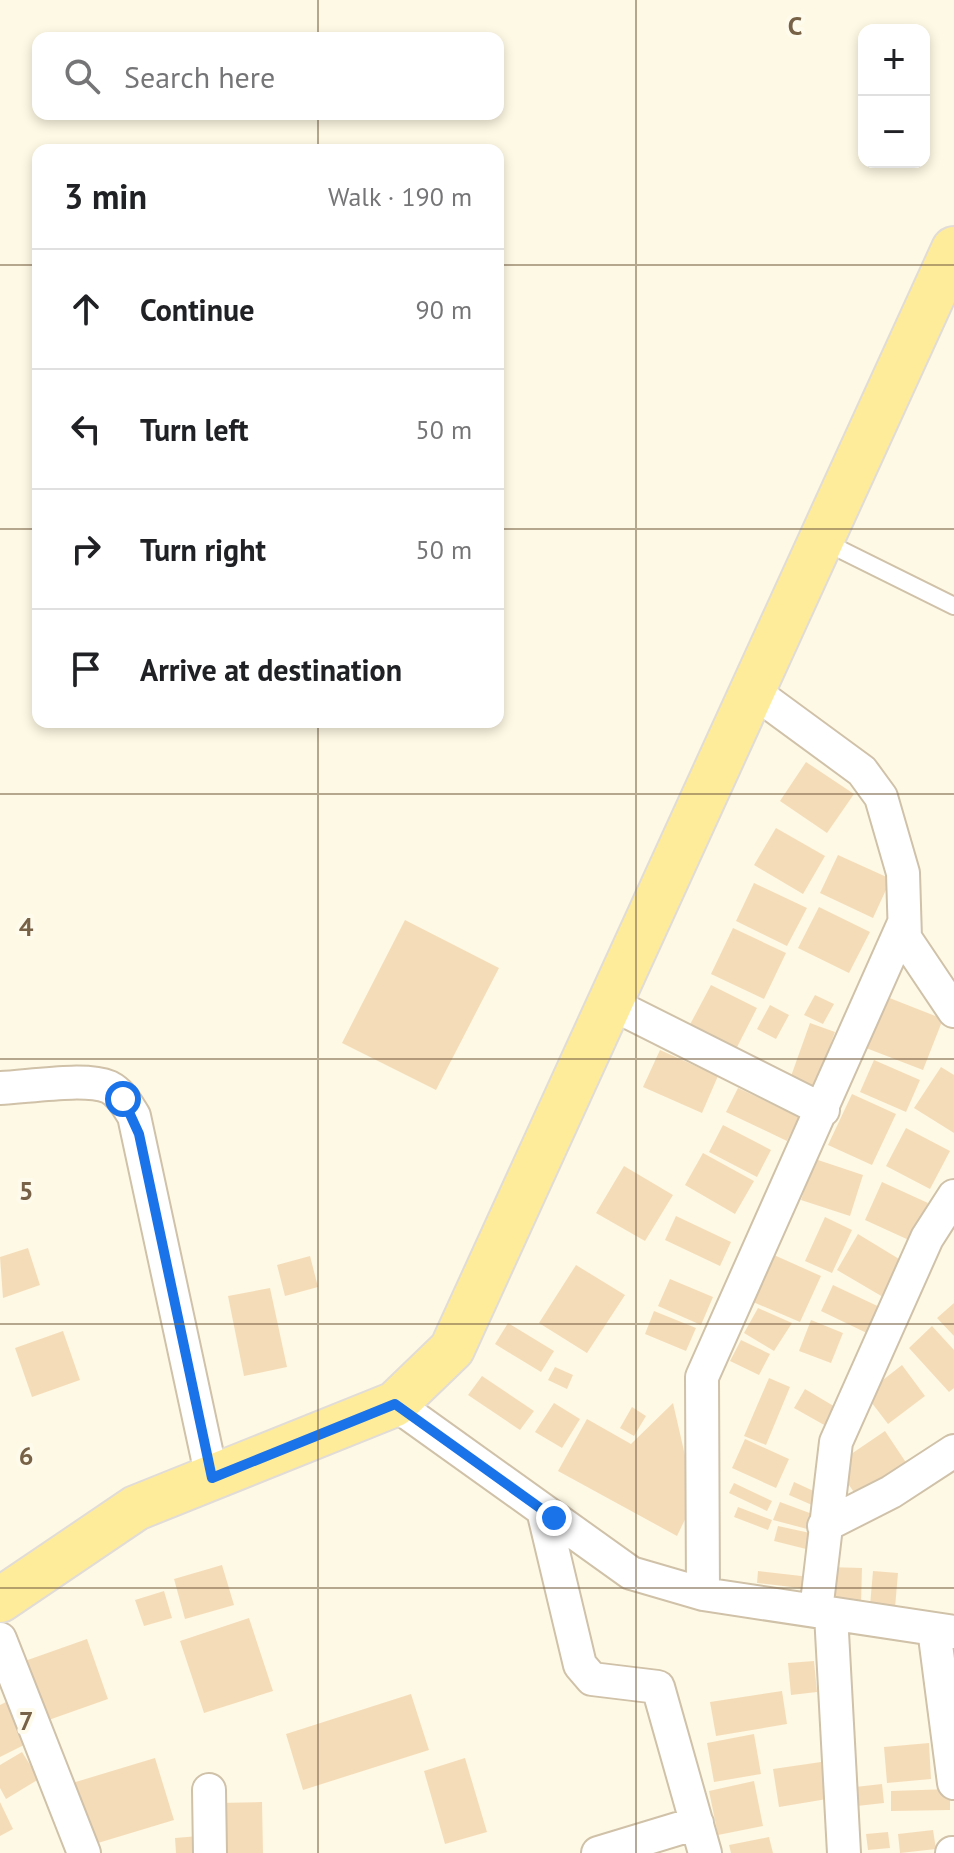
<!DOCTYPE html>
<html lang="en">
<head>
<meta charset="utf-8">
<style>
  body { margin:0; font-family:"PT Sans",sans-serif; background:#f2f2f2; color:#202124 }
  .controls { position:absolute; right:24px; top:24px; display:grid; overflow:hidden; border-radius:16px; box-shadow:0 4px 12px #0003 }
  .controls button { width:72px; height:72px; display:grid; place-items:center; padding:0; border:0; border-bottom:2px solid #e0e0e0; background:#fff; color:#202124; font:40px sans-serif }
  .stop { position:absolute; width:24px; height:24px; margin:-18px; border:6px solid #1a73e8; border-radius:50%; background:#fff }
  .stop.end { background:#1a73e8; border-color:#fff; box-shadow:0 2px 8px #0008 }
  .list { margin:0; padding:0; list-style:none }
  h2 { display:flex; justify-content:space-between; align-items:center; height:104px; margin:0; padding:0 32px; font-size:34px }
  h2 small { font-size:26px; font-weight:400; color:#757577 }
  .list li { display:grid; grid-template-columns:52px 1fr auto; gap:24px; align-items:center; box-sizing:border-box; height:120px; padding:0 32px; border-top:2px solid #e0e0e0 }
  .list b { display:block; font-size:30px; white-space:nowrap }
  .list em { font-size:26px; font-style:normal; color:#757577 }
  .icon { flex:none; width:44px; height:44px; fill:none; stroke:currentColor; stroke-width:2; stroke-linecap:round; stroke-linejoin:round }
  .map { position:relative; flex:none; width:954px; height:1853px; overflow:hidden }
  .search { position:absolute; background:#fff; box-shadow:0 4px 12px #0003; left:32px; top:32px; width:472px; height:88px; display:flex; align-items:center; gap:20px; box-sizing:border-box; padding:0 28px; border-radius:16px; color:#757577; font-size:30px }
  .panel { position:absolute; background:#fff; box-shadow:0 4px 12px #0003; left:32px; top:144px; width:472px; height:584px; border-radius:16px }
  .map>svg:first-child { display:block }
  .building { fill:#f5dcb9 }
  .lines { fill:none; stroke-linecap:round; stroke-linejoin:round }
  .lane-casing { stroke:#d0c1a9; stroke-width:20 }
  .street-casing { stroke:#d0c1a9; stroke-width:36 }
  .primary-casing { stroke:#e1dcd7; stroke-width:48 }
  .lane { stroke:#fff; stroke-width:16 }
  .street { stroke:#fff; stroke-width:32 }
  .primary { stroke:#ffec9a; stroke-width:44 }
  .route { stroke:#1a73e8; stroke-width:10 }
  .grid { fill:none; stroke:#786247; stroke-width:2; stroke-opacity:0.55 }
  .grid-label { font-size:26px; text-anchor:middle; font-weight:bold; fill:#786247; stroke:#fffbec; stroke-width:8; stroke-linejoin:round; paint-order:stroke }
</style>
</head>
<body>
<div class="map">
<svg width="954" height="1853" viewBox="0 0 954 1853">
  <rect width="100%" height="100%" fill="#fef9e4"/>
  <path class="building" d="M 806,762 L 854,794 L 827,833 L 780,801 Z
    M 776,828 L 825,856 L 803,894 L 754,865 Z
    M 838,855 L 891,879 L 873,918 L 820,893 Z
    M 754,883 L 807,908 L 787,946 L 736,921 Z
    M 819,907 L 870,932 L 849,973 L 798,948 Z
    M 405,920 L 499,968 L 436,1090 L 342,1043 Z
    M 733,928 L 786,953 L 764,999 L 711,974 Z
    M 711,985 L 757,1008 L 733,1055 L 686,1032 Z
    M 815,995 L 834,1004 L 823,1024 L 804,1015 Z
    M 887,997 L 943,1019 L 923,1070 L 866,1048 Z
    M 770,1005 L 789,1015 L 776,1039 L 757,1029 Z
    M 810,1023 L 835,1032 L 815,1087 L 790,1079 Z
    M 660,1050 L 718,1076 L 702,1113 L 643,1087 Z
    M 874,1060 L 920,1080 L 906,1112 L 860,1092 Z
    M 941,1067 L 954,1075 L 954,1133 L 914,1108 Z
    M 738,1088 L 799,1117 L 787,1141 L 726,1112 Z
    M 852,1094 L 896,1114 L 872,1165 L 828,1145 Z
    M 723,1125 L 771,1150 L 757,1177 L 709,1152 Z
    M 906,1128 L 950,1151 L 930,1189 L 886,1166 Z
    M 703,1153 L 754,1181 L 735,1214 L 685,1185 Z
    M 815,1159 L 863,1175 L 850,1216 L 801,1200 Z
    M 624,1166 L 673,1195 L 645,1241 L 596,1213 Z
    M 882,1182 L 928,1203 L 911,1241 L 865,1220 Z
    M 676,1216 L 731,1242 L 720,1266 L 665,1240 Z
    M 825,1217 L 852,1230 L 832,1273 L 805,1261 Z
    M 858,1234 L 904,1262 L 883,1297 L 837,1270 Z
    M 28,1248 L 40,1285 L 3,1298 L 0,1257 Z
    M 774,1255 L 821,1276 L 800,1322 L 753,1302 Z
    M 310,1256 L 318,1287 L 285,1296 L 277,1265 Z
    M 576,1265 L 625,1295 L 587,1353 L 539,1323 Z
    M 670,1279 L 713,1297 L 701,1325 L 658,1306 Z
    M 833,1285 L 888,1311 L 875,1337 L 821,1311 Z
    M 270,1288 L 287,1367 L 244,1376 L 228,1296 Z
    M 954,1303 L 954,1336 L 937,1318 Z
    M 758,1308 L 792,1323 L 774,1351 L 744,1333 Z
    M 654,1311 L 696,1328 L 686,1351 L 645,1334 Z
    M 811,1320 L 843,1333 L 831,1363 L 799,1351 Z
    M 508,1323 L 554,1351 L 541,1372 L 495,1344 Z
    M 932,1326 L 954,1350 L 954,1388 L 949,1392 L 909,1348 Z
    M 63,1331 L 80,1380 L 32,1397 L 15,1348 Z
    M 741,1340 L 770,1354 L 759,1375 L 730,1361 Z
    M 902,1365 L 925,1396 L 888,1424 L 865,1394 Z
    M 555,1367 L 573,1375 L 567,1389 L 548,1380 Z
    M 482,1376 L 534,1411 L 520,1430 L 468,1395 Z
    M 769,1378 L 790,1387 L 766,1445 L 744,1436 Z
    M 805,1389 L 837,1408 L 826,1426 L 794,1408 Z
    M 554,1403 L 580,1419 L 562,1448 L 535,1432 Z
    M 673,1403 L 695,1499 L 677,1536 L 558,1471 L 587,1419 L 631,1444 Z
    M 632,1407 L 646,1416 L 634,1436 L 620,1428 Z
    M 885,1431 L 907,1464 L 858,1498 L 835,1465 Z
    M 745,1439 L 789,1459 L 776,1488 L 732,1468 Z
    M 794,1482 L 818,1493 L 812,1505 L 789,1495 Z
    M 734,1483 L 772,1501 L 767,1511 L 729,1493 Z
    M 780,1502 L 815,1515 L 811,1530 L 773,1520 Z
    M 738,1507 L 772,1520 L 768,1530 L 734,1517 Z
    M 778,1526 L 810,1533 L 806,1549 L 774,1541 Z
    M 222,1565 L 234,1605 L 185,1619 L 174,1579 Z
    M 828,1567 L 862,1568 L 861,1605 L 827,1603 Z
    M 758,1571 L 810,1577 L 808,1589 L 757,1583 Z
    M 873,1571 L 898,1573 L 895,1608 L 870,1606 Z
    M 164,1591 L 172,1618 L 144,1626 L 135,1600 Z
    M 249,1618 L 273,1691 L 204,1713 L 180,1641 Z
    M 87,1639 L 108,1699 L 43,1722 L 22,1662 Z
    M 814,1661 L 817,1692 L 791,1695 L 788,1663 Z
    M 782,1691 L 787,1724 L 716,1736 L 710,1702 Z
    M 411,1694 L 429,1750 L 303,1790 L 286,1734 Z
    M 12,1699 L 32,1741 L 0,1757 L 0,1705 Z
    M 754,1734 L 761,1774 L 714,1782 L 707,1743 Z
    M 929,1743 L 931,1779 L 887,1783 L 884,1747 Z
    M 22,1752 L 39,1779 L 6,1799 L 0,1788 L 0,1765 Z
    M 155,1758 L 174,1820 L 88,1846 L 69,1784 Z
    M 465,1758 L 487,1832 L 445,1844 L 424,1771 Z
    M 821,1762 L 827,1799 L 779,1807 L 773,1769 Z
    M 754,1781 L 763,1826 L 718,1835 L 709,1791 Z
    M 882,1784 L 884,1803 L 848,1807 L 846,1788 Z
    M 950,1789 L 950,1810 L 891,1811 L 891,1791 Z
    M 0,1802 L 13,1829 L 0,1836 Z
    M 262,1802 L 263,1853 L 218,1853 L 217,1803 Z
    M 933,1830 L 936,1849 L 900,1853 L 898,1834 Z
    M 888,1832 L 890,1848 L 868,1850 L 866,1834 Z
    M 199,1836 L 200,1853 L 176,1853 L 175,1838 Z
    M 769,1837 L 773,1853 L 731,1853 L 729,1845 Z"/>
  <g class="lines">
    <g class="lane-casing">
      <path id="lane" d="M 823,541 L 954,606"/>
    </g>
    <g class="street-casing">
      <path id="street" d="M 753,691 L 862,771 L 881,797 L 903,873 L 905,938 L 954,1011
        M 610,1003 L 823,1110
        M 0,1088 C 27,1087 85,1077 109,1087 C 121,1093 127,1105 134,1116 L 212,1478
        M 395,1404 L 631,1573 L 703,1594 L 954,1632
        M 543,1510 L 580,1665 L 592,1679 L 658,1687 L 705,1853
        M 824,1526 L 891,1492 L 954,1451
        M 703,1594 L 702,1377 L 903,925
        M 816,1611 L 836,1442 L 927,1238 L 954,1196
        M 831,1614 L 844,1853
        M 934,1629 L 954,1783
        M 0,1639 L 84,1853
        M 209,1790 L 210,1853
        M 598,1853 L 697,1823
        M 952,1853 L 954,1853"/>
    </g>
    <g class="primary-casing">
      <path id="primary" d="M 0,1600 L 136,1508 L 395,1404 L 452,1349 L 954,249"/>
    </g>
    <use href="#lane" class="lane"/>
    <use href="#street" class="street"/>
    <use href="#primary" class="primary"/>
  </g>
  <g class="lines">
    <path class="route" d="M 123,1099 L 139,1134 L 212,1478 L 395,1404 L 554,1518"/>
  </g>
  <path class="grid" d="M 318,0 L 318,38M 636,0 L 636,1853M 318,114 L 318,150M 0,265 L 38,265M 498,265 L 954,265M 0,529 L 38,529M 498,529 L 954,529M 318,722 L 318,1853M 0,794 L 954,794M 0,1059 L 954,1059M 0,1324 L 954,1324M 0,1588 L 954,1588"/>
  <g class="grid-label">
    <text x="795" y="35">C</text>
    <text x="26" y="936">4</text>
    <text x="26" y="1200">5</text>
    <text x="26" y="1465">6</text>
    <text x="26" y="1730">7</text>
  </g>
</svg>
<div class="controls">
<button>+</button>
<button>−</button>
</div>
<div class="stop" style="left:123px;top:1099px"></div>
<div class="stop end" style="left:554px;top:1518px"></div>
<div class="search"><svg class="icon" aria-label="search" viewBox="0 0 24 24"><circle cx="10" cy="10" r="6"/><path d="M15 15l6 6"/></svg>Search here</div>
<section class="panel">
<h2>3 min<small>Walk · 190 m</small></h2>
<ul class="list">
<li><svg class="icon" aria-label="ahead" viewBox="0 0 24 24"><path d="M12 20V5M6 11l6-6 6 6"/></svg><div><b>Continue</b></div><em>90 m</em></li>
<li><svg class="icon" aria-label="left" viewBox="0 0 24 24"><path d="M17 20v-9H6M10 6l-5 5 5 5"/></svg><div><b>Turn left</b></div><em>50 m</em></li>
<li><svg class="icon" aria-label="right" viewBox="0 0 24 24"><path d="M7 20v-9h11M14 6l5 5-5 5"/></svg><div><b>Turn right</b></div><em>50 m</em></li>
<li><svg class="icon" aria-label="arrive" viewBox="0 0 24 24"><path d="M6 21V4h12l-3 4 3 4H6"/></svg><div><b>Arrive at destination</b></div></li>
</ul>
</section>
</div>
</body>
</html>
